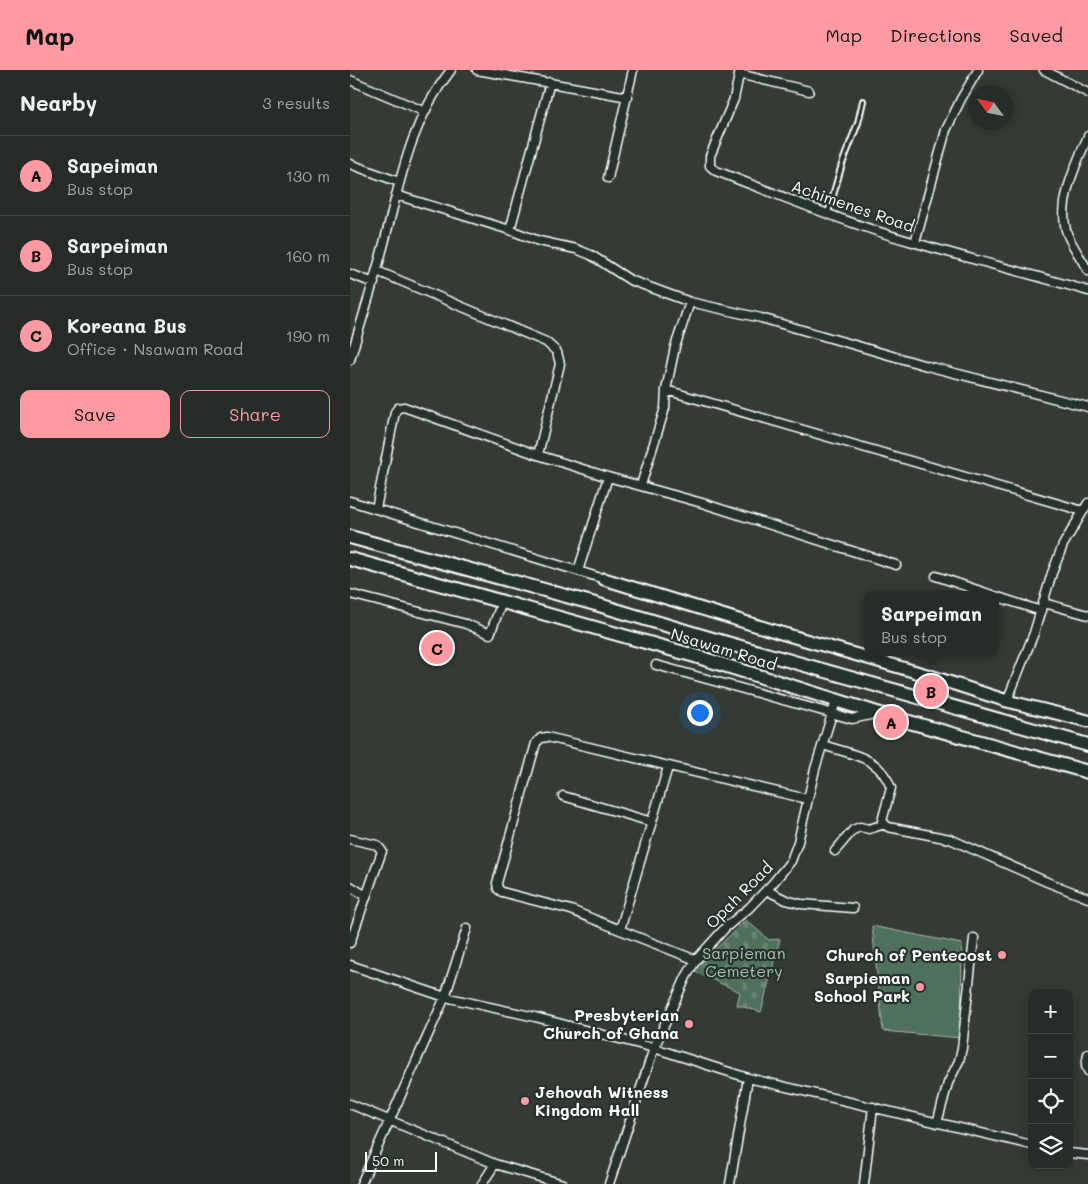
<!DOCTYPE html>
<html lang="en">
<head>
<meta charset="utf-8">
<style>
  body { margin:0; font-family:Mali,sans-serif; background:#323833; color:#f1f3f6 }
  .controls { position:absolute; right:15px; bottom:15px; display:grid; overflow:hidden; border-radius:10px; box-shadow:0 2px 12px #0003 }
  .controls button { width:45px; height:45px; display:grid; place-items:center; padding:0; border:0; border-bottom:1px solid #424844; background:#262c27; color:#f1f3f6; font:25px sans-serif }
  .compass { position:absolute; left:618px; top:15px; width:45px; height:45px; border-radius:50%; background:#262c27; box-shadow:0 2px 12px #0003; rotate:303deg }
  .scale { position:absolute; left:15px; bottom:12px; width:72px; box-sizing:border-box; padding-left:5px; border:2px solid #fff; border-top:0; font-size:14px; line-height:18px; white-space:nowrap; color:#fff; -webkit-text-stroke:4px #26332d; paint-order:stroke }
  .you { position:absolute; left:349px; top:642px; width:18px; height:18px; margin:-12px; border:4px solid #fff; border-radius:50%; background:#1a73e8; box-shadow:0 0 0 8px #1a73e833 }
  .badge { display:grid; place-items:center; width:32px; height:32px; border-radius:50%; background:#ff9aa2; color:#111; font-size:16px; font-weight:700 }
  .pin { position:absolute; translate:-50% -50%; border:2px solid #fff; box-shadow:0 1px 5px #0006 }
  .popup { position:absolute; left:514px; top:521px; width:135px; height:65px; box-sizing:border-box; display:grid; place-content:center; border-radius:10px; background:#262c27; filter:drop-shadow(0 1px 4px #0005); font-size:16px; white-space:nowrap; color:#a4a7a7 }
  .popup b { font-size:19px; color:#f1f3f6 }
  .popup::after { content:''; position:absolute; left:50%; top:100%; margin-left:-10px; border:10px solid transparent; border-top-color:#262c27 }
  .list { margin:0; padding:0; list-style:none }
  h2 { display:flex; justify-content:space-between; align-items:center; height:65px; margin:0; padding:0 20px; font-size:21px }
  h2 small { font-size:16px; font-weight:400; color:#a4a7a7 }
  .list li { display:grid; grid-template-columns:32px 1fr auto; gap:15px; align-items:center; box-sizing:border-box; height:80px; padding:0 20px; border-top:1px solid #424844 }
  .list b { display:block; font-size:19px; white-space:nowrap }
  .list p { margin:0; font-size:16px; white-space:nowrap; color:#a4a7a7 }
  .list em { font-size:16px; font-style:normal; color:#a4a7a7 }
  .actions { display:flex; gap:10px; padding:15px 20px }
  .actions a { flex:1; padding:11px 0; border:1px solid #ff9aa2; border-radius:10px; text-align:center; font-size:18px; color:#ff9aa2 }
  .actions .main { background:#ff9aa2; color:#111 }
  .icon { flex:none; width:28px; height:28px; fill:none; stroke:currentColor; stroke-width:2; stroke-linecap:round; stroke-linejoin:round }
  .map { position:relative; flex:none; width:738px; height:1114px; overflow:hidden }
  header { display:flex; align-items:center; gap:30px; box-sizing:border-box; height:70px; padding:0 25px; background:#ff9aa2; color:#111 }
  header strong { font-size:24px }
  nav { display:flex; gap:28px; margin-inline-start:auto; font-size:18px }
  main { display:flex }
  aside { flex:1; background:#262c27 }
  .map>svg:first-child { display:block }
  .green { fill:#50705a; stroke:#a8b8ac }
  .cemetery { fill:url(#cemetery-stones); stroke:#a8b8ac }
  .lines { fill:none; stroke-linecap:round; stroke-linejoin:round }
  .service-casing { stroke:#fff; stroke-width:8 }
  .minor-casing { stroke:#fff; stroke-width:11 }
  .secondary-casing { stroke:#fff; stroke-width:15 }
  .trunk-casing { stroke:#fff; stroke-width:16 }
  .service { stroke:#26332d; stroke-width:4 }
  .minor { stroke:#26332d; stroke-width:8 }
  .secondary { stroke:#26332d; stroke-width:11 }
  .trunk { stroke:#26332d; stroke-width:12 }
  .poi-dot { fill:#ff9aa2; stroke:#26332d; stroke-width:2 }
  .labels { text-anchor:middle; stroke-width:4.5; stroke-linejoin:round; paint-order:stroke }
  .street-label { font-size:16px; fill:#fff; stroke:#26332d }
  .park-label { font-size:16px; fill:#b0bfb5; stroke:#26332d }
  .poi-label { font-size:16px; font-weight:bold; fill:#fff; stroke:#26332d; text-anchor:end }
</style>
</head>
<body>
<header>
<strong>Map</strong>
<nav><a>Map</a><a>Directions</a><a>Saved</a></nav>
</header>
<main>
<aside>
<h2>Nearby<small>3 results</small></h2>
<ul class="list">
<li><span class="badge">A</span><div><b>Sapeiman</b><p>Bus stop</p></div><em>130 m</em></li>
<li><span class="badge">B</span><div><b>Sarpeiman</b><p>Bus stop</p></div><em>160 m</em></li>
<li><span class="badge">C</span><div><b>Koreana Bus</b><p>Office · Nsawam Road</p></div><em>190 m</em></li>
</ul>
<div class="actions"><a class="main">Save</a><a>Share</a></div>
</aside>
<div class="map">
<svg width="738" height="1114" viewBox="0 0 738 1114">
  <defs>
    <pattern id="cemetery-stones" width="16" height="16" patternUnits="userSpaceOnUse" patternTransform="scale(1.25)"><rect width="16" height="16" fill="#50705a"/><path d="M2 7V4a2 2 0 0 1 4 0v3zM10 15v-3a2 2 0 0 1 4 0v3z" fill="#6a8573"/></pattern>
  </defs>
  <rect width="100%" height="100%" fill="#333b34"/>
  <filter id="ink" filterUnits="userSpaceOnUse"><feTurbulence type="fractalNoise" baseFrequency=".02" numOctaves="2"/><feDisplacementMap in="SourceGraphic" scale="10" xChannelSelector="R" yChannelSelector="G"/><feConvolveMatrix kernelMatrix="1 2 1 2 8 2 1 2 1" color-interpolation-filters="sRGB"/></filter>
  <g filter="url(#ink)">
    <path class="green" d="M 522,856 L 612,874 L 611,968 L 533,961 Z"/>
    <path class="cemetery" d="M 396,850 L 419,870 L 430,869 L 411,942 L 387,935 L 390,922 L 343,901 Z"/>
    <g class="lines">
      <g class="service-casing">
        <path id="service" d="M 478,143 L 492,94 L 508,53 L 513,31"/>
      </g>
      <g class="minor-casing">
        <path id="minor" d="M 127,0 L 278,27
          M 390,0 L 384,29 L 360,86 L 360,96 L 366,101 C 432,126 498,154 566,173 C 623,190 681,204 738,221
          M 694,0 L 738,23
          M 389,4 L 459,21
          M 0,10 L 73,41
          M 738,66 C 727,93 708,130 716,160 C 718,170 733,191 738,201
          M 0,94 L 49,112
          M 258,108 L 283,0
          M 46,125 L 160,160 L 189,171 L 226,179 L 241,185 L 280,210 L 340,232 L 411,248 L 577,296 L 738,337
          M 160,160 L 200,12
          M 565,173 L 596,60 L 611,29 L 628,0
          M 27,201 L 196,272 L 207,282 L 210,294 L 188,385
          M 0,204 L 24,213
          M 0,290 C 11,252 23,215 33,177 C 50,113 59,53 101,0
          M 316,320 L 733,441
          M 291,415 L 315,338 L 316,320 L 325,277 L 340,232
          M 0,431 L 228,501 L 258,407
          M 26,439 L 45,342 L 48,338 L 54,337 L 188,385 L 258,407 L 352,433 L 546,495
          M 228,501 L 254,509
          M 586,506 L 642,525
          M 0,524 L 116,554 L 140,564 L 152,532
          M 645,526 L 691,541
          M 694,533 L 738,545
          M 306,595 L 502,649 L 525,644
          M 657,631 L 684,563 L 702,503 L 713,475 L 738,433
          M 473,675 C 502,685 530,686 541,718 L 532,751 L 538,757 L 600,769 L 697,812 L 738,828
          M 318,697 L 270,860 L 346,890
          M 213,726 L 302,752
          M 0,769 L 27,775 L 32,781 L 0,873
          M 485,781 L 503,760 L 510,757 L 519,759 L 535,754
          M 0,816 L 16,826
          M 416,820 L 436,830 L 451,834 L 503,838
          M 270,860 L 221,840 L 152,822 L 148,819 L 147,813 L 186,673 L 191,668 L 197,667 L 457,729
          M 0,895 L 95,927 L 185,947 L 304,978 L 398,1008 L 682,1075
          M 738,984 L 736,996 L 738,1001
          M 0,1034 L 145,1094 L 213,1114
          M 587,1053 L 598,1013 L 609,991 L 612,978 L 624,868
          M 719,1083 L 738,1085
          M 11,1114 L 95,927 L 117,858
          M 132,1114 L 145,1094
          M 259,1114 L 304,978 L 336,907 L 346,890 L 375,858 L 399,838 L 423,813 L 441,791 L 448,772 L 465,699 L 486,631
          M 380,1114 L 398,1008
          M 514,1114 L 523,1037"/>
      </g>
      <g class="secondary-casing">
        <path id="secondary" d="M 254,509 L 431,563 L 580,606 L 657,631 L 738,651"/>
      </g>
      <g class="trunk-casing">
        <path id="trunk" d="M 0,467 L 249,535 L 359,568 L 738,675
          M 0,489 L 345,586 L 527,643 L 738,702"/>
      </g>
      <use href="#service" class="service"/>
      <use href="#minor" class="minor"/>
      <use href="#secondary" class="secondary"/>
      <use href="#trunk" class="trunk"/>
    </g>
  </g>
  <g class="poi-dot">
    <circle cx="652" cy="885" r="5"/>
    <circle cx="570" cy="917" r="5"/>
    <circle cx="339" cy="954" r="5"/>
    <circle cx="175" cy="1031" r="5"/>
  </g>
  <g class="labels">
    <g class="street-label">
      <text transform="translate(503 136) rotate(19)" y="6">Achimenes Road</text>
      <text transform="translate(374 579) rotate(17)" y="6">Nsawam Road</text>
      <text transform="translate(389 825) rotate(-45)" y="6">Opah Road</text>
    </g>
    <g class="park-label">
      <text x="394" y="889">Sarpieman<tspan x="394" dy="18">Cemetery</tspan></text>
    </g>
    <g class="poi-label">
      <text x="642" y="891">Church of Pentecost</text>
      <text x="560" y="914">Sarpieman<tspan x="560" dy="18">School Park</tspan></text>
      <text x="329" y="951">Presbyterian<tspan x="329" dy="18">Church of Ghana</tspan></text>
      <text x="185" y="1028" text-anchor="start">Jehovah Witness<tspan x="185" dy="18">Kingdom Hall</tspan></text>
    </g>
  </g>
</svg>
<div class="controls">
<button>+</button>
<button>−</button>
<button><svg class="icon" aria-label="locate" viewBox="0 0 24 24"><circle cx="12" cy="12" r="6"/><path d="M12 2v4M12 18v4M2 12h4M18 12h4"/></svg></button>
<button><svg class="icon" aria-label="layers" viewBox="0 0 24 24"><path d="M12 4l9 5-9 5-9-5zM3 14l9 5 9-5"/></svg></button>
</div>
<svg class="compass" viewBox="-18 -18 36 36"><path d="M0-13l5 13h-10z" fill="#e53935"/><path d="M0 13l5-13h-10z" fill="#a4a7a7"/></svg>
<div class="scale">50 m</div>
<div class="you"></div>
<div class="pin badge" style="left:541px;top:652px">A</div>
<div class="pin badge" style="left:581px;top:621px">B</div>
<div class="popup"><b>Sarpeiman</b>Bus stop</div>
<div class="pin badge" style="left:87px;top:578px">C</div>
</div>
</main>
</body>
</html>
